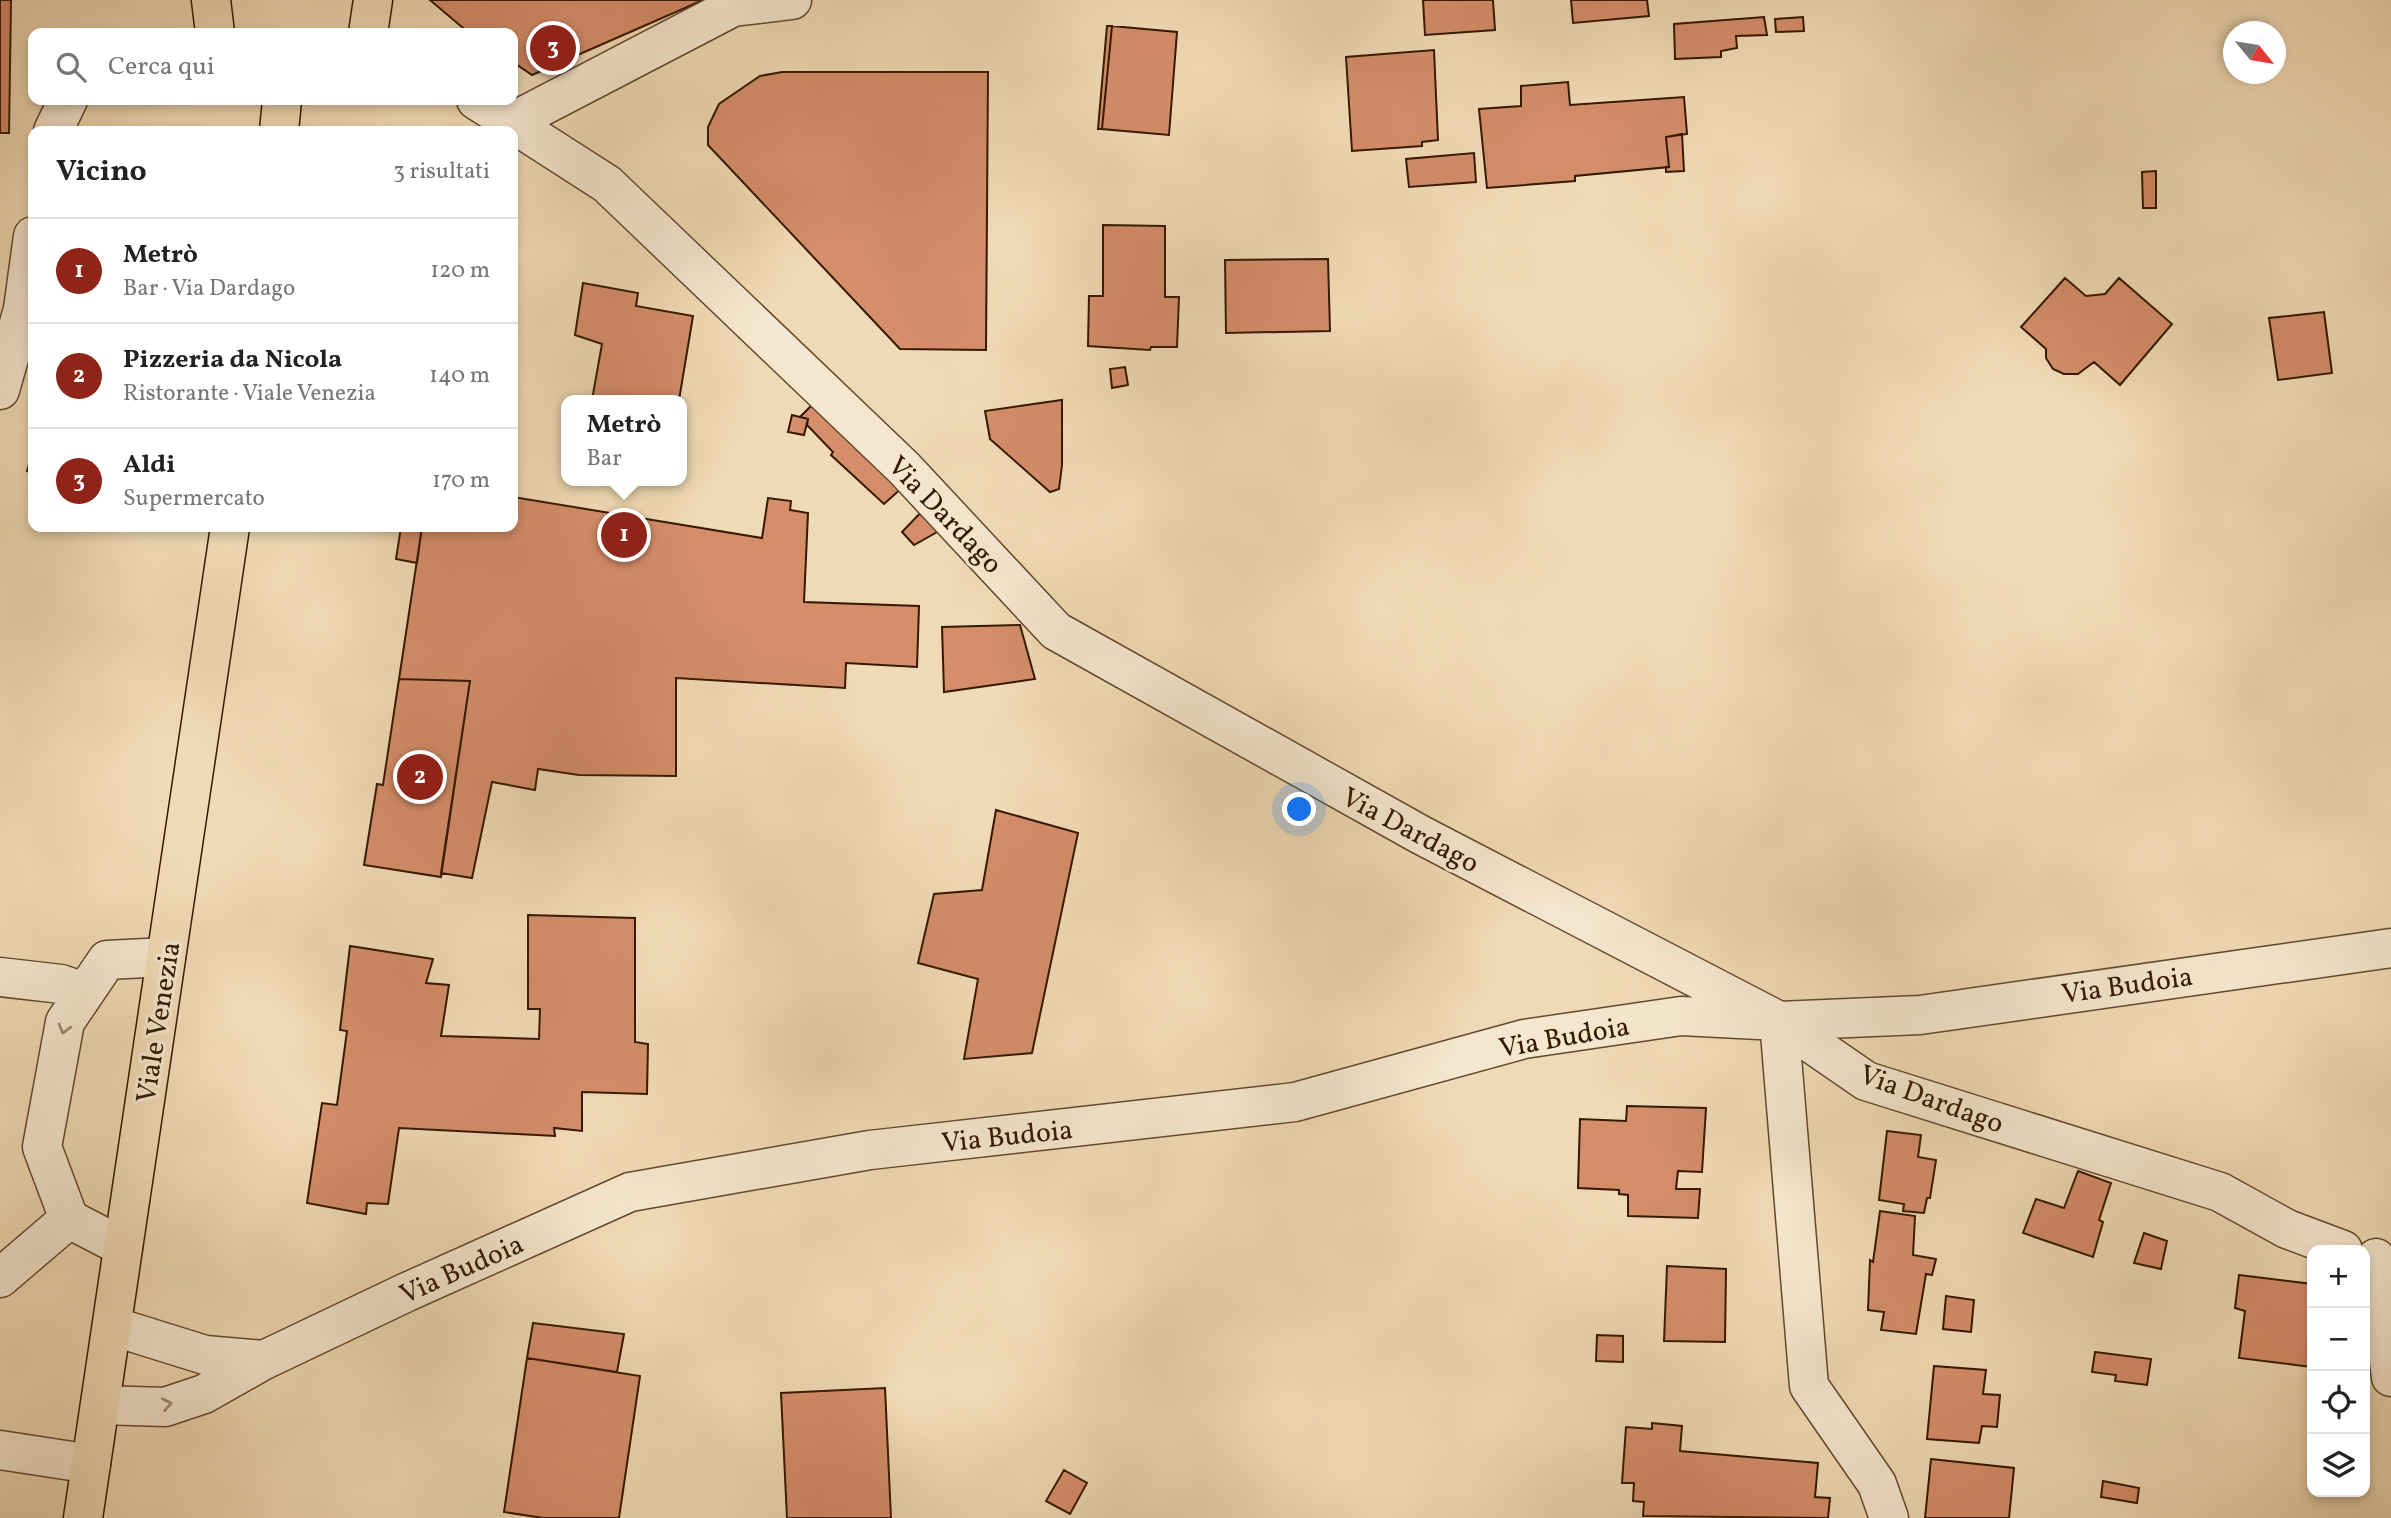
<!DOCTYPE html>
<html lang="it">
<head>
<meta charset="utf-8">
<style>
  body { margin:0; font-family:Vollkorn,serif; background:#f6f6f6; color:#222 }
  .controls { position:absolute; right:21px; bottom:21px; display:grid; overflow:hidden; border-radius:14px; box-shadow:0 4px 10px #0003 }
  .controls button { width:63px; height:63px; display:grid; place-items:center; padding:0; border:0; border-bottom:2px solid #e0e0e0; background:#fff; color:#222; font:35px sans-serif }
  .compass { position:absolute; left:2223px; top:21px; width:63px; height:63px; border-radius:50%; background:#fff; box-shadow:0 4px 10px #0003; rotate:120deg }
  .you { position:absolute; left:1300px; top:810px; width:24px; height:24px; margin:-18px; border:5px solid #fff; border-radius:50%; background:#1a73e8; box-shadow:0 0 0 10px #1a73e833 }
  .badge { display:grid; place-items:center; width:46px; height:46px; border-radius:50%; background:#8f2418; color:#fff; font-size:23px; font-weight:700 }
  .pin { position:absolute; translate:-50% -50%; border:4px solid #fff; box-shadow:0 2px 7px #0006 }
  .popup { position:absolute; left:561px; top:395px; width:126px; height:91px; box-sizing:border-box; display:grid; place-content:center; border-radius:14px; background:#fff; filter:drop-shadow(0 2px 5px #0005); font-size:23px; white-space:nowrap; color:#767676 }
  .popup b { font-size:26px; color:#222 }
  .popup::after { content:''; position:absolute; left:50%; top:100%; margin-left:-14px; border:14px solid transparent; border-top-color:#fff }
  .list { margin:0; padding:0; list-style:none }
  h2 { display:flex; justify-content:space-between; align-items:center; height:91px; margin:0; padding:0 28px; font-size:30px }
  h2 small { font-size:23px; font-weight:400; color:#767676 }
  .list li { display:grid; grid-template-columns:46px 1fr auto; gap:21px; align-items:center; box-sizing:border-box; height:105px; padding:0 28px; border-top:2px solid #e0e0e0 }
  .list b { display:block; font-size:26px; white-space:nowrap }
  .list p { margin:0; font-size:23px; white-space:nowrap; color:#767676 }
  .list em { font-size:23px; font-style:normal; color:#767676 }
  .icon { flex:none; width:38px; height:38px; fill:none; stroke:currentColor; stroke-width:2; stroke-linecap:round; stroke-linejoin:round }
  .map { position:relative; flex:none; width:2391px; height:1518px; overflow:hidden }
  .search { position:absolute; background:#fff; box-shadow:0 4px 10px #0003; left:28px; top:28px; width:490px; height:77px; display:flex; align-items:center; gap:18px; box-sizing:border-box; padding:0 24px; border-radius:14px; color:#767676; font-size:26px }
  .panel { position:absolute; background:#fff; box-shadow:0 4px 10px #0003; left:28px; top:126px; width:490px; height:406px; border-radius:14px }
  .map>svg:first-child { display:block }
  .building { fill:#d58d6a; stroke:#341800; stroke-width:2 }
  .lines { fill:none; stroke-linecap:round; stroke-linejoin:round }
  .minor-casing { stroke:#63482d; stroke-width:41 }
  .major-casing { stroke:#341800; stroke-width:41 }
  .minor { stroke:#f5e7cf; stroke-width:38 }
  .major { stroke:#f0dab5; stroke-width:38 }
  .oneway { stroke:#9e8a72 }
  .labels { text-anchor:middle; stroke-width:6; stroke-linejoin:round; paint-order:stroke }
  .street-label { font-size:28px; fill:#341800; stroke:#f5e7cf }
</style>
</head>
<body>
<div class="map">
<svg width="2391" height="1518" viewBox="0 0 2391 1518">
  <rect width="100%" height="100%" fill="#f0dab5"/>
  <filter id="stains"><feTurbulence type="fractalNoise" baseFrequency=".00286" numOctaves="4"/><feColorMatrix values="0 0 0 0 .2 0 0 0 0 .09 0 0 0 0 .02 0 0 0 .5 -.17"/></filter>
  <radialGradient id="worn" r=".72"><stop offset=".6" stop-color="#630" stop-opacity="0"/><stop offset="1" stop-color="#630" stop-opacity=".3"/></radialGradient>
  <path class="building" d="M 0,0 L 11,0 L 9,133 L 0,133 Z
    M 430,0 L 703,0 L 532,75 L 513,62 L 513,33 L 469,33 Z
    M 1423,0 L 1493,0 L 1495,30 L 1425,35 Z
    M 1571,0 L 1647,0 L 1649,16 L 1573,23 Z
    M 1764,17 L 1767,35 L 1736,36 L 1737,48 L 1721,51 L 1721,57 L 1675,59 L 1674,24 Z
    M 1803,17 L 1804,31 L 1776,32 L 1775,19 Z
    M 1107,26 L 1112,26 L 1102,129 L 1098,129 Z
    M 1112,26 L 1177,32 L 1169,135 L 1102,129 Z
    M 1434,50 L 1438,140 L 1422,142 L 1422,146 L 1352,151 L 1346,57 Z
    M 782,72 L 988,72 L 986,350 L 900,349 L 708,145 L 708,127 L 719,104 L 760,76 Z
    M 1568,82 L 1570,105 L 1684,97 L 1687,134 L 1666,137 L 1669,167 L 1575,176 L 1575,181 L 1487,188 L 1479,109 L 1521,106 L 1521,86 Z
    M 1682,134 L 1684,171 L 1666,172 L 1666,167 L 1669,167 L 1666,137 Z
    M 1474,153 L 1476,182 L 1409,187 L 1406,159 Z
    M 2156,171 L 2156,208 L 2143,208 L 2142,172 Z
    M 1103,225 L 1165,226 L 1165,297 L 1179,297 L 1177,347 L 1151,347 L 1150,350 L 1088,346 L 1089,296 L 1103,296 Z
    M 1328,259 L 1330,331 L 1226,333 L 1225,260 Z
    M 2065,278 L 2086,296 L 2105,294 L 2119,278 L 2172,324 L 2120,385 L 2094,362 L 2078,374 L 2064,374 L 2053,369 L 2046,358 L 2046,349 L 2021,327 Z
    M 583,283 L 638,293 L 636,306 L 693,316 L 679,400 L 592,400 L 602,344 L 575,335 Z
    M 2324,312 L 2332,373 L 2278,380 L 2269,318 Z
    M 1125,367 L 1128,385 L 1112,388 L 1110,369 Z
    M 1062,400 L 1062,465 L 1059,489 L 1050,492 L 990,439 L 985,411 Z
    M 815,402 L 903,487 L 884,504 L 831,455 L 833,452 L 807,425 L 808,419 L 800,417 Z
    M 792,415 L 808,419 L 804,435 L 788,432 Z
    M 33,449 L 33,473 L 27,471 Z
    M 513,497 L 762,538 L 768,498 L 791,501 L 790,510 L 808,513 L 804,602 L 919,606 L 917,667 L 846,663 L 845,688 L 676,678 L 676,776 L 579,775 L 538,769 L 535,790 L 492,782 L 472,878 L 441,873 L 470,681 L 399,679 L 422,527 L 513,527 Z
    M 925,508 L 939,531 L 914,545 L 902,532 Z
    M 401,527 L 422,527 L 417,563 L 396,559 Z
    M 1020,625 L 1035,679 L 944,692 L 942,627 Z
    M 399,679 L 470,681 L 441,877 L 364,865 L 377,784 L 383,785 Z
    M 996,810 L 1078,833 L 1032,1053 L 964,1059 L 978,979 L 918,963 L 934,894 L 982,890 Z
    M 528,915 L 635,918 L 635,1042 L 648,1044 L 647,1094 L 582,1092 L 582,1131 L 554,1128 L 555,1136 L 399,1128 L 388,1204 L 367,1203 L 366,1214 L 307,1203 L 322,1103 L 337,1105 L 347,1031 L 340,1030 L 350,946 L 433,959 L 426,983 L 449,985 L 441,1036 L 539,1039 L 540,1009 L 528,1009 Z
    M 1627,1106 L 1706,1108 L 1702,1172 L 1678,1171 L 1676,1189 L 1700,1189 L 1698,1218 L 1628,1216 L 1628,1195 L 1619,1194 L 1619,1190 L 1578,1188 L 1580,1119 L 1626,1121 Z
    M 1887,1131 L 1921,1135 L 1918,1157 L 1936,1160 L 1930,1198 L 1927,1198 L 1924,1213 L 1903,1211 L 1904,1204 L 1879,1200 Z
    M 2078,1171 L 2111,1183 L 2099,1220 L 2103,1222 L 2093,1257 L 2023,1233 L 2036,1199 L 2064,1208 Z
    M 1880,1211 L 1915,1216 L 1913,1255 L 1936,1259 L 1932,1275 L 1926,1274 L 1916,1334 L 1881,1330 L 1884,1312 L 1868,1310 L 1870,1260 L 1873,1262 Z
    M 2144,1233 L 2167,1241 L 2161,1269 L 2134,1263 Z
    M 1667,1266 L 1726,1269 L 1725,1342 L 1664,1341 Z
    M 2239,1275 L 2312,1284 L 2312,1367 L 2239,1358 L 2245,1311 L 2235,1308 Z
    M 1946,1296 L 1974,1300 L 1971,1332 L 1943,1329 Z
    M 533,1323 L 624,1334 L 617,1372 L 527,1358 Z
    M 1597,1335 L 1623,1336 L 1623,1362 L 1596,1361 Z
    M 2095,1352 L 2151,1359 L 2147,1385 L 2115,1381 L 2116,1375 L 2092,1372 Z
    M 527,1358 L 640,1376 L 619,1518 L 543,1518 L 504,1512 Z
    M 1934,1366 L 1986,1370 L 1983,1394 L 2000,1395 L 1997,1427 L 1982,1426 L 1979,1443 L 1927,1439 Z
    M 885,1388 L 891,1518 L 787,1518 L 781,1393 Z
    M 1652,1423 L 1682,1426 L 1680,1451 L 1818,1463 L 1815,1497 L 1830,1498 L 1828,1518 L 1643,1516 L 1644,1502 L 1633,1501 L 1634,1483 L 1622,1483 L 1626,1427 L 1652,1429 Z
    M 1931,1459 L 2014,1468 L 2009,1518 L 1925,1518 Z
    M 1064,1470 L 1087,1483 L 1070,1514 L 1046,1501 Z
    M 2103,1481 L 2139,1488 L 2137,1503 L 2101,1497 Z"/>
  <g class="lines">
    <g class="minor-casing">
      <path id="minor" d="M 476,100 L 607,184 L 904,468 L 1056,631 L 1421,835 L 1779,1021 L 1866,1081 L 2220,1192 L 2287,1229 L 2343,1250
        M 514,121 L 733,7 L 792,0
        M 53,131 L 68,100
        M 0,390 L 23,309 L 33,236
        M 0,977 L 61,984 L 84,992
        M 1779,1021 L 1809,1386 L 1877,1484 L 1889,1518
        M 123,1247 L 69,1219 L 42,1147 L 65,1022 L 107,960 L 166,957
        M 2376,1258 L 2391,1377
        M 0,1278 L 69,1219
        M 112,1326 L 205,1355 L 264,1360
        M 100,1405 L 165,1407 L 204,1394 L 264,1360 L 407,1292 L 630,1192 L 870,1150 L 1295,1102 L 1524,1039 L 1681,1016 L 1779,1021 L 1920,1015 L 2391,948
        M 0,1450 L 91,1464"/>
    </g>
    <g class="major-casing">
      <path id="major" d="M 211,0 L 215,33
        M 368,33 L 373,0
        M 279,131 L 282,100
        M 83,1518 L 230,527"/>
    </g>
    <use href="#minor" class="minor"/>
    <use href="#major" class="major"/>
  </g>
  <defs><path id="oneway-chevron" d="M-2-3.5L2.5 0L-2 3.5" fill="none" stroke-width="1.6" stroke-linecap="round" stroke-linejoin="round" transform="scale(1.75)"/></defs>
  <g class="oneway">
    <use href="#oneway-chevron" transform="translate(64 1029) rotate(105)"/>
    <use href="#oneway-chevron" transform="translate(167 1404) rotate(-11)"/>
  </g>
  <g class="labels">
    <g class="street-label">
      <text transform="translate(946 514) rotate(46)" y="10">Via Dardago</text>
      <text transform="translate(1411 829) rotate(28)" y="10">Via Dardago</text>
      <text transform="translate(2127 984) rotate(-8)" y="10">Via Budoia</text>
      <text transform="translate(157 1022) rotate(-81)" y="10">Viale Venezia</text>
      <text transform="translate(1564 1036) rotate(-10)" y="10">Via Budoia</text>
      <text transform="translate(1932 1098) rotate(20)" y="10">Via Dardago</text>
      <text transform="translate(1007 1135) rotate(-6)" y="10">Via Budoia</text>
      <text transform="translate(461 1268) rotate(-24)" y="10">Via Budoia</text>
    </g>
  </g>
  <rect width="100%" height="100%" filter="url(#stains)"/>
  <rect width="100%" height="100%" fill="url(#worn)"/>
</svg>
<div class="controls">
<button>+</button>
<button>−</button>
<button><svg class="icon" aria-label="locate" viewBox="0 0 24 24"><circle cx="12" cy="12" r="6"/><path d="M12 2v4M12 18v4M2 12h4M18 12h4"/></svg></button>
<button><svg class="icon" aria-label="layers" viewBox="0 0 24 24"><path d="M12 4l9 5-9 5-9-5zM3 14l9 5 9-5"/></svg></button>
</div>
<svg class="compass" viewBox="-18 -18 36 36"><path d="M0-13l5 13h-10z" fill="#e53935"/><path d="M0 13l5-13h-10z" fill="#767676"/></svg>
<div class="you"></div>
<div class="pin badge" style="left:624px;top:535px">1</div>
<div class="popup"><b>Metrò</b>Bar</div>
<div class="pin badge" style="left:420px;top:777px">2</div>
<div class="pin badge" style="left:553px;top:48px">3</div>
<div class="search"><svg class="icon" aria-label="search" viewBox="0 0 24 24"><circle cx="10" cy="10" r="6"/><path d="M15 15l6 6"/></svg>Cerca qui</div>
<section class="panel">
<h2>Vicino<small>3 risultati</small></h2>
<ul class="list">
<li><span class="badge">1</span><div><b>Metrò</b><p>Bar · Via Dardago</p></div><em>120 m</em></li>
<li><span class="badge">2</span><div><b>Pizzeria da Nicola</b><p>Ristorante · Viale Venezia</p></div><em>140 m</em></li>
<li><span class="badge">3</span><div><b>Aldi</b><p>Supermercato</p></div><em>170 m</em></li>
</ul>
</section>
</div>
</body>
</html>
